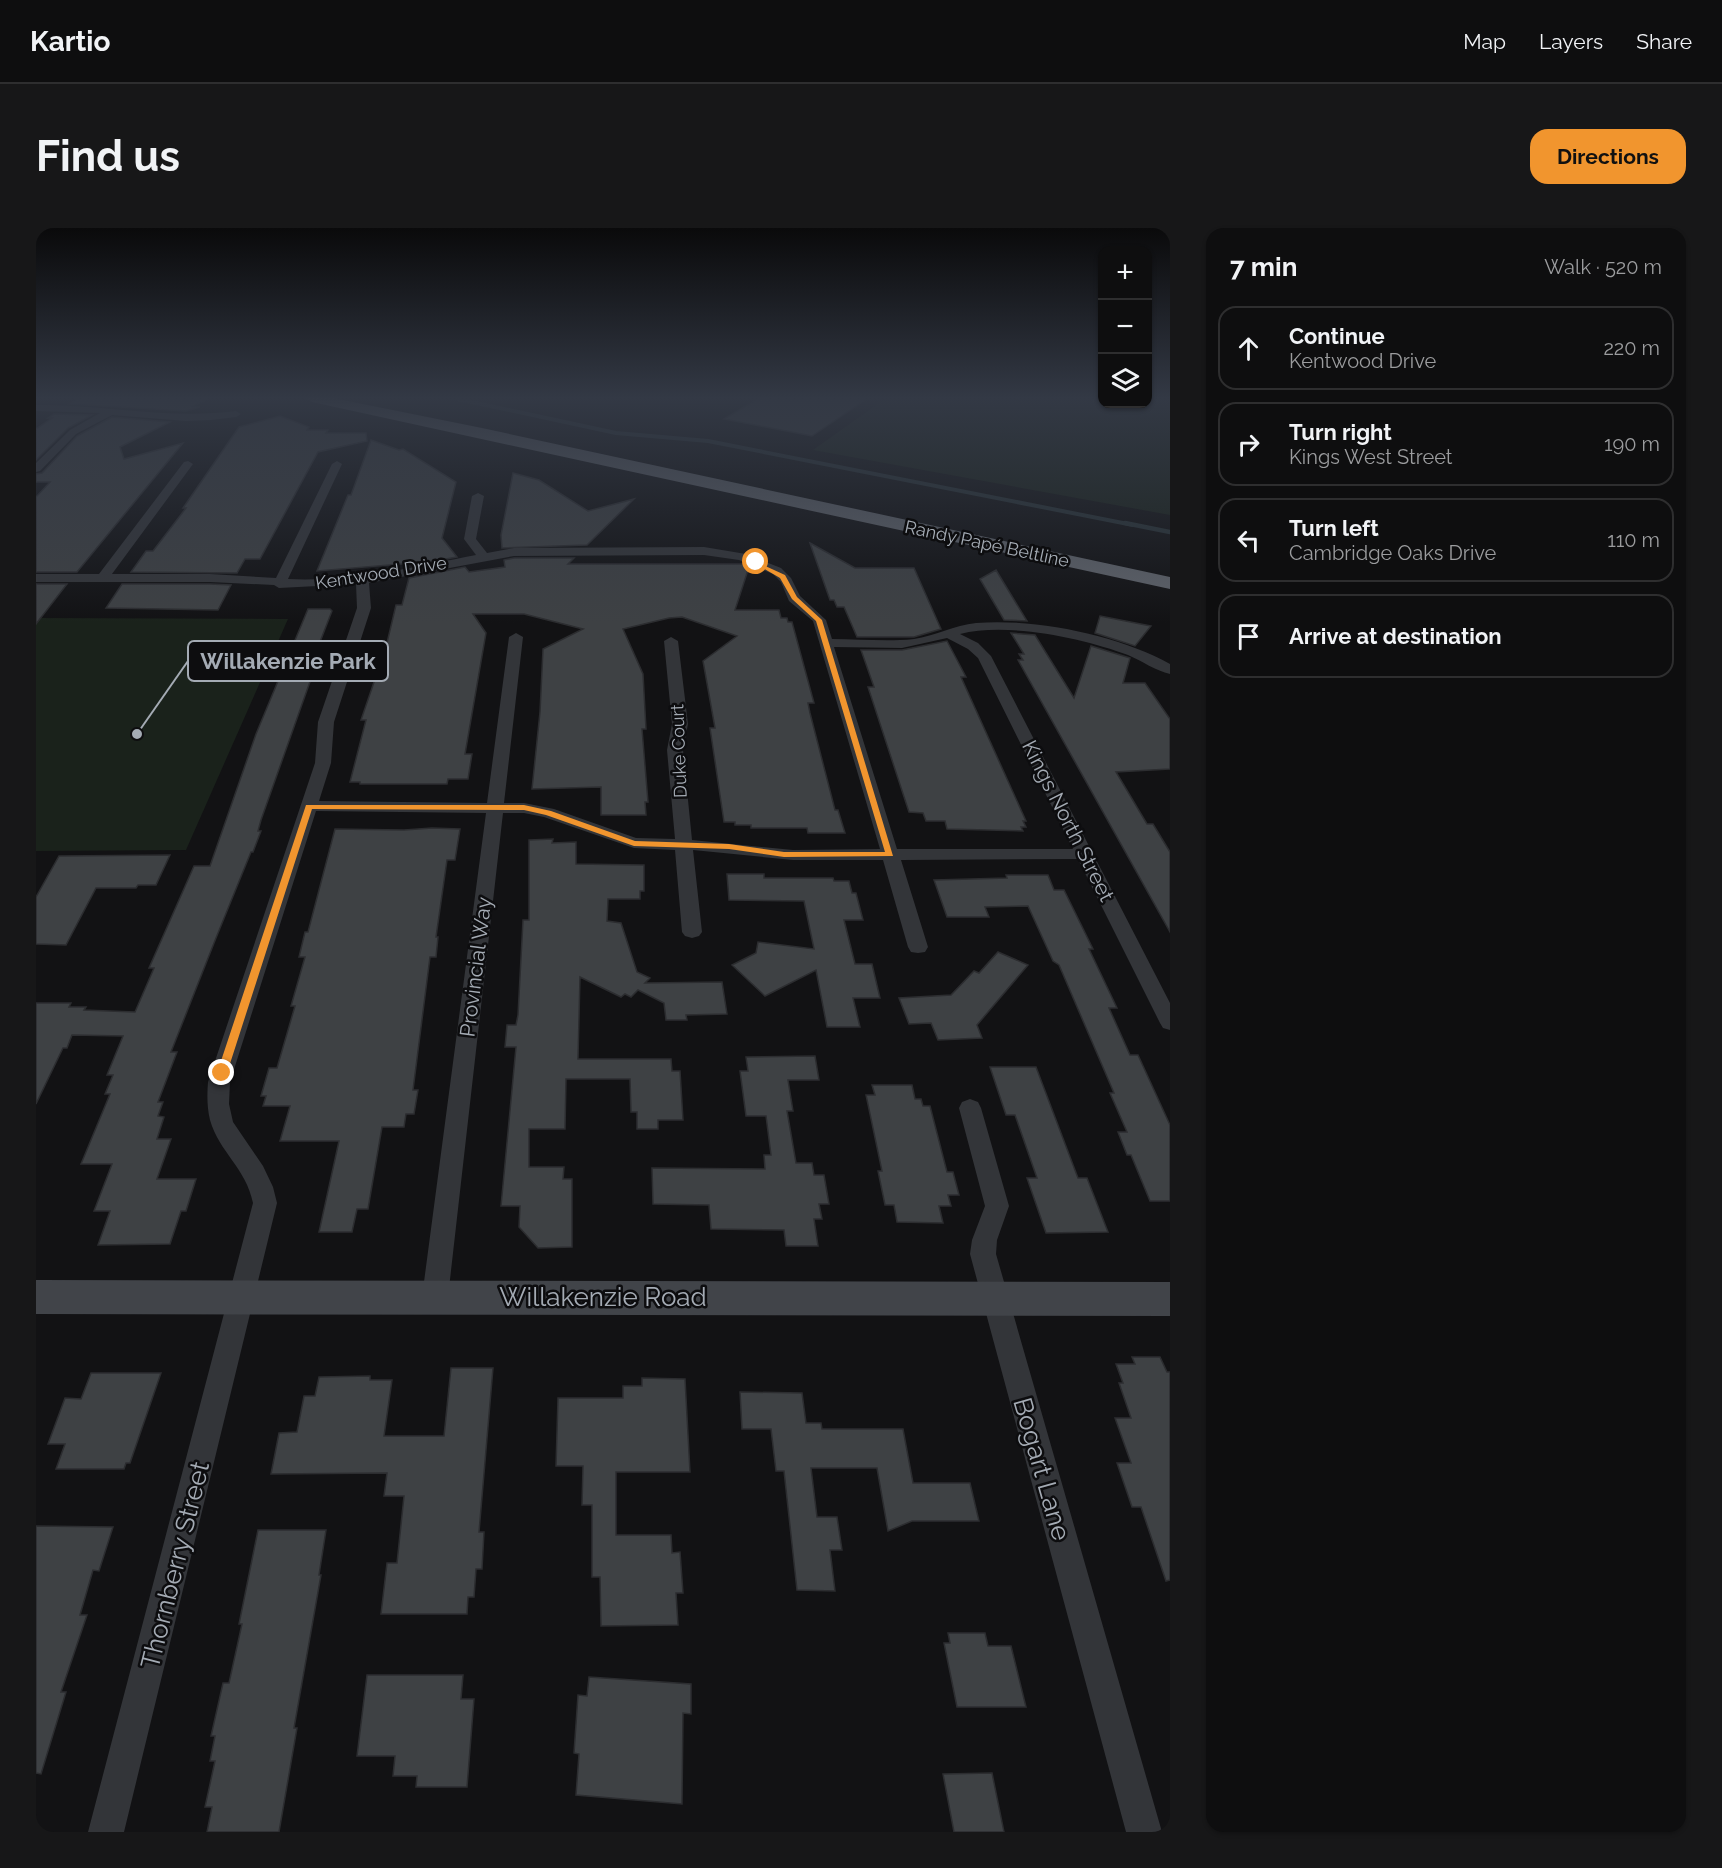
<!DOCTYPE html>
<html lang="en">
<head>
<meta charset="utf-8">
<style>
  body { margin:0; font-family:Raleway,sans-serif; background:#171718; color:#f1f3f6 }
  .controls { position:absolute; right:18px; top:18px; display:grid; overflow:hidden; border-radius:12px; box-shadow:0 2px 4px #0004 }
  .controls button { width:54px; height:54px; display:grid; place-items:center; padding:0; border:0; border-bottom:2px solid #2e2e2f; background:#0e0e0f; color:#f1f3f6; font:30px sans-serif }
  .stop { position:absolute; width:18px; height:18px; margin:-14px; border:4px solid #f1952e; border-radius:50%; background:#fff }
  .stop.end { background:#f1952e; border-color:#fff; box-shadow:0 2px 6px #0008 }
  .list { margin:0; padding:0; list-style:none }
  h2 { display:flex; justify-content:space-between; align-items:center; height:78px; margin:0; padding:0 24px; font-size:26px }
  h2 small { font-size:20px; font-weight:400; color:#9b9c9e }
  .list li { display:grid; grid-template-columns:39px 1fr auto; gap:18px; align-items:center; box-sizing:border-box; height:84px; margin:0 12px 12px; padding:0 12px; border:2px solid #2e2e2f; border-radius:18px }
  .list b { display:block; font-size:22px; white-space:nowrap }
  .list p { margin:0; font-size:20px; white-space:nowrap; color:#9b9c9e }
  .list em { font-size:20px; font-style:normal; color:#9b9c9e }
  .icon { flex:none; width:33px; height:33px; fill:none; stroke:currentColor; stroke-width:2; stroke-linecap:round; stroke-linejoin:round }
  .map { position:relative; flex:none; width:1134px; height:1604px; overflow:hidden; border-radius:18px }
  header { display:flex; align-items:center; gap:36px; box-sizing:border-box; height:84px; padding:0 30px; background:#0e0e0f; border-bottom:2px solid #2e2e2f }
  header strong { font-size:28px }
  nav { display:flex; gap:33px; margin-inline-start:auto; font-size:21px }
  .intro { display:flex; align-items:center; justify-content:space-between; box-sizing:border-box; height:144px; padding:0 36px }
  h1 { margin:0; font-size:42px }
  .button { padding:15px 27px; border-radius:18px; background:#f1952e; color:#111; font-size:21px; font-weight:700 }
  main { display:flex; gap:36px; padding:0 36px }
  aside { flex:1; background:#0e0e0f; border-radius:18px; box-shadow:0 2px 4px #0004 }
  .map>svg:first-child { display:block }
  .green { fill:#1a221b }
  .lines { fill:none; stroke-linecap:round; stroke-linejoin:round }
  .stream-far1 { stroke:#293337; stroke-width:4 }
  .stream { stroke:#293337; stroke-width:4.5 }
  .building { fill:#3e4144; stroke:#2c2d30; stroke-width:1.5 }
  .street { fill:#333539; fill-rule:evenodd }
  .secondary { fill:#414449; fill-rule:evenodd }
  .highway { fill:#5f636a; fill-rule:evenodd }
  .route { fill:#f1952e }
  .labels { text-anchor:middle; stroke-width:5; stroke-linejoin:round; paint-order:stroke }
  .far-street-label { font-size:18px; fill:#a4abb4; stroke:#0d0d0f }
  .street-label { font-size:21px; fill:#a4abb4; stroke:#0d0d0f }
  .near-street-label { font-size:26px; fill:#a4abb4; stroke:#0d0d0f }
  .leader { fill:none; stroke:#a4abb4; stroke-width:2 }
  .callout-dot { fill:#a4abb4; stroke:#0d0d0f; stroke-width:2 }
  .callout { fill:#0d0d0f; stroke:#a4abb4; stroke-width:2 }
  .callout-label { font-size:22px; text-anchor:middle; font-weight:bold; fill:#a4abb4 }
</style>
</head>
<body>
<header>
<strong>Kartio</strong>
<nav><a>Map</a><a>Layers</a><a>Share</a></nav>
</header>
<div class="intro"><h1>Find us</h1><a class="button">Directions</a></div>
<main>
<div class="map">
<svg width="1134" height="1604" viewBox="0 0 1134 1604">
  <rect width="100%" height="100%" fill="#121214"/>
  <path class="green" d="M 850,170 L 1066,170 L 1066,176 L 1112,176 L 1112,170 L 1134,170 L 1134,287 L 777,222 Z
    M 0,390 L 252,391 L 150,622 L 0,623 Z"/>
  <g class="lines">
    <path class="stream-far1" d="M 417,170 L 580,205 L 672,213 L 1097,297"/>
    <path class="stream" d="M 1089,295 L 1134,304"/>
  </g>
  <path class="building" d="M 42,170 L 174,170 L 157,178 L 164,179 L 150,183 L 33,176 Z
    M 723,170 L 832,170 L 776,208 L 688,191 Z
    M 18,186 L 56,187 L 32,200 L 0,232 L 0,201 L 16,190 L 12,190 Z
    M 244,188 L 273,199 L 271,202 L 292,202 L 290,205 L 330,205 L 331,213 L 282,224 L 224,331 L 209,331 L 201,345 L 95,344 L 110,323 L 117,323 L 150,280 L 147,280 L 203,199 Z
    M 76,189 L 134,194 L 84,219 L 88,231 L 147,215 L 41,344 L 0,344 L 0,269 L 14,254 L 0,254 L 0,246 L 6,245 L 41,208 Z
    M 335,212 L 363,222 L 367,221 L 420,254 L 406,310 L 421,329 L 376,337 L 377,335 L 281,343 L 312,267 L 315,267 Z
    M 477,245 L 503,252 L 552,283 L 598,271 L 551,317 L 466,320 L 465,307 Z
    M 774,315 L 819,340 L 878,340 L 905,401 L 878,409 L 821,409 L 808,379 L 801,379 L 798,372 L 794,372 Z
    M 478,330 L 538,330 L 532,336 L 706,336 L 713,339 L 699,382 L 743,382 L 745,390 L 751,390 L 752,394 L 756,394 L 778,475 L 772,475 L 774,485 L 799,582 L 802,582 L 809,605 L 772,605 L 771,600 L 715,600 L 715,597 L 699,597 L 699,594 L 688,594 L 674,500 L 679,500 L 667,433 L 701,408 L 646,389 L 633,390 L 587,401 L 607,446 L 610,501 L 606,501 L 612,574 L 609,574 L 610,587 L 565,587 L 565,559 L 496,561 L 504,484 L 507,421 L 547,401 L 488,386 L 437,386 L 450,405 L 429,526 L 436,526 L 432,551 L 412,551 L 411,556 L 324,556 L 324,554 L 314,554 L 330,492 L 325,492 L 350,419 L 360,377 L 366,377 L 373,350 L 429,339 L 433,344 L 469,339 L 468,332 Z
    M 960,342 L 991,393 L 968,392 L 944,351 Z
    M 0,356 L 31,356 L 0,396 Z
    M 86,356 L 174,356 L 195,357 L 182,382 L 70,380 Z
    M 272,381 L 294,381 L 296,383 L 284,414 L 284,417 L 287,417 L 225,592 L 222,603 L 225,603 L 217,624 L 215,624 L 180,710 L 135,824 L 141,824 L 122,874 L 127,874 L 122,888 L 128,889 L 121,911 L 135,911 L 121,951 L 160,951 L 150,983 L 145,983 L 134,1016 L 62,1017 L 74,983 L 58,983 L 76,936 L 45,936 L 74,866 L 69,866 L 77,847 L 71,847 L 87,808 L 36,807 L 31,820 L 27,820 L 0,876 L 0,775 L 35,775 L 33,779 L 50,779 L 48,782 L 99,784 L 118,740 L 113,740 L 158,638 L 174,638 L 220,506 Z
    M 1064,388 L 1115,398 L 1099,418 L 1059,405 Z
    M 975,405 L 999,407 L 1038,470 L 1055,418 L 1094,430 L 1087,455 L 1109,455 L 1134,491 L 1134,541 L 1080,544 L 1111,596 L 1117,596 L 1134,624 L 1134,704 L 982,432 L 987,432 L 983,426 L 988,426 Z
    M 911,413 L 930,449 L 925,449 L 990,593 L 987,593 L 990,599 L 985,599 L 987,603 L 911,601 L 909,593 L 890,593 L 887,585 L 873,584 L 832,459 L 838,459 L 825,422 L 866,422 Z
    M 396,600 L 424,601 L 419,632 L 411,632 L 400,709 L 402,709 L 400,729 L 394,729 L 377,862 L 382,862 L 378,886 L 370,886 L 368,899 L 346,899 L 332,981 L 321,981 L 316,1004 L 283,1004 L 303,913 L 244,913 L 254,878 L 227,878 L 230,868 L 225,868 L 233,840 L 241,840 L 259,778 L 255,778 L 269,729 L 263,729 L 269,704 L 272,704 L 299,601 L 368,602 Z
    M 517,611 L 516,615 L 540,614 L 540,636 L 608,637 L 608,663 L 604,663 L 604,671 L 572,671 L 571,693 L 585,695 L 601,744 L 614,750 L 609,755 L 686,754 L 691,786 L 650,787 L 651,792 L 630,792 L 628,775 L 602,762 L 595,769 L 589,766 L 585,769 L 544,749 L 542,831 L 635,831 L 636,843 L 644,843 L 647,892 L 622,892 L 622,901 L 601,901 L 601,884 L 595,884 L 594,851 L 530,851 L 529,901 L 493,901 L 493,939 L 528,939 L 527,951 L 536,951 L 536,1019 L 502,1020 L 483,999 L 484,978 L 465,978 L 480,819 L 469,819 L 471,797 L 480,797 L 482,787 L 487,692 L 493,692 L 493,612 Z
    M 134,627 L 120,657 L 102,657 L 100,660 L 60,660 L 30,717 L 0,716 L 0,669 L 23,628 Z
    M 691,646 L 728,646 L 728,650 L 797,650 L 798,653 L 813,653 L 816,665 L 820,665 L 827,692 L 808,692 L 819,736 L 836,736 L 844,770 L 817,770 L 824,799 L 791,799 L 780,742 L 729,768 L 696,737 L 720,725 L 722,714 L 778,721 L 768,673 L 693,672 Z
    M 970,647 L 1012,647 L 1018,662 L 1028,662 L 1057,721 L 1053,721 L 1081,780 L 1073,780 L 1094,827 L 1102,827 L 1134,897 L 1134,973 L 1114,973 L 1095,927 L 1091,927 L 1082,904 L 1091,904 L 1074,865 L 1078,865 L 1023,737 L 1017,733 L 992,678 L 949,679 L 953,689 L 911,689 L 898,652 L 971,650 Z
    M 962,724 L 992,737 L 941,797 L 946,810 L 902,812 L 895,795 L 873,796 L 863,770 L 915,767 L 938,743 L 943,745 Z
    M 779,828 L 783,852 L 752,852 L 757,883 L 751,883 L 760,935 L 776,935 L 778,947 L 788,947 L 793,976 L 783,976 L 786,991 L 778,991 L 782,1018 L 750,1018 L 748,1002 L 675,1001 L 673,977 L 617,976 L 616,940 L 729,941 L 728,927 L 735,927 L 730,888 L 710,888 L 704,843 L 712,843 L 710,829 Z
    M 954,839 L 1000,839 L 1042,950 L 1051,950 L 1072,1004 L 1010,1005 L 991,950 L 1001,950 L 979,887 L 970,887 Z
    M 836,857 L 876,857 L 879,871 L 885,871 L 887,878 L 894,878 L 911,944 L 917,944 L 923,967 L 912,967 L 915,978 L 903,978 L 907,995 L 861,994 L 858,977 L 849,977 L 842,943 L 846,943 L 830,867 L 839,867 Z
    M 1096,1129 L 1124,1129 L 1131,1144 L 1134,1144 L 1134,1352 L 1130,1353 L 1105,1279 L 1096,1279 L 1081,1235 L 1095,1235 L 1079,1190 L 1095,1190 L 1083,1155 L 1087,1155 L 1080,1136 L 1099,1136 Z
    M 415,1140 L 457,1140 L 443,1304 L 448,1304 L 446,1341 L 440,1341 L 438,1369 L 432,1369 L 431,1386 L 345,1386 L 351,1335 L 361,1335 L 368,1268 L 348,1268 L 351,1245 L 235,1246 L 243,1205 L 261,1204 L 268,1168 L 279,1168 L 283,1149 L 334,1148 L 334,1152 L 356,1152 L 348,1208 L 408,1208 Z
    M 55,1145 L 125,1145 L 94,1235 L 90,1235 L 88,1241 L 20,1241 L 29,1216 L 12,1216 L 29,1170 L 45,1171 Z
    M 606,1150 L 649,1151 L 654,1244 L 580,1244 L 580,1307 L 635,1307 L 636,1325 L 644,1324 L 647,1365 L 640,1365 L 642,1397 L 565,1398 L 564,1349 L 556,1349 L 556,1277 L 546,1277 L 547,1238 L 520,1238 L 522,1170 L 587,1170 L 587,1158 L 606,1158 Z
    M 704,1164 L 766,1165 L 770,1195 L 785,1195 L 786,1201 L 867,1201 L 877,1255 L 934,1255 L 943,1293 L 876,1293 L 852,1303 L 841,1240 L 775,1240 L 781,1289 L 801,1289 L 806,1322 L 794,1322 L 799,1363 L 761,1362 L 748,1243 L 740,1243 L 735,1201 L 706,1201 Z
    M 0,1298 L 77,1299 L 63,1343 L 57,1342 L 44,1387 L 51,1387 L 25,1464 L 30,1464 L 5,1546 L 0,1545 Z
    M 222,1302 L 290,1302 L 283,1347 L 285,1347 L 258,1500 L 261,1500 L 243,1604 L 171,1604 L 176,1579 L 169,1579 L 179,1533 L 174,1533 L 179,1508 L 175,1508 L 187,1455 L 193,1455 L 206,1396 L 203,1396 Z
    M 912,1405 L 949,1405 L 952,1418 L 975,1418 L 990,1479 L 921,1479 L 908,1415 L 914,1415 Z
    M 331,1447 L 427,1447 L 425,1471 L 438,1471 L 431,1559 L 380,1559 L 381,1548 L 357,1548 L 359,1528 L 321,1528 Z
    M 553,1449 L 655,1456 L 655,1486 L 647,1485 L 646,1576 L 540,1567 L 543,1526 L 538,1525 L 542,1467 L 551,1468 Z
    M 956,1545 L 968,1604 L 918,1604 L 907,1546 Z"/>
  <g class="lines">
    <path class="street" d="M 0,177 C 67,176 133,192 200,183 L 205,186 L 200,189 L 175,192 L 150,193 L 76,187 L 40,206 L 4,243 L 0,244 L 0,235 L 34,202 L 64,185 L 0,183 Z
      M 152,233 L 157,236 L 76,346 L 174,346 L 240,350 L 296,236 L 301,233 L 306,236 L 252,351 C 316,354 378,339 440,327 L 428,311 L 436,268 L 442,265 L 448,268 L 440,311 L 451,325 L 478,320 L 668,319 L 710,326 L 745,340 L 755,350 L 764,368 L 790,392 L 796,411 C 823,411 851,414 878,411 C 899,408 918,397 940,395 C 998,390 1083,407 1134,436 L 1134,446 C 1120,443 1106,433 1092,427 C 1047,410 971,394 924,406 L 942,415 L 955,428 L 1134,775 L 1134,802 L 1127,800 L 1124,795 L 1042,631 L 865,632 L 892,719 L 889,724 L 882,725 L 875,724 L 872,719 L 847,632 L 757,632 L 657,622 L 666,704 L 663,708 L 656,710 L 649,708 L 646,704 L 639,622 L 598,620 L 508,589 L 488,585 L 467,585 L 412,1069 L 408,1077 L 399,1081 L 390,1077 L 386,1069 L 450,585 L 280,583 L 194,854 L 193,876 L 197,894 L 227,938 L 237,959 L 241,975 L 88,1604 L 52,1604 L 217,975 C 210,940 183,924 174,892 C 171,879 171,867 172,854 L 279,535 L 282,494 L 321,380 L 320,356 L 243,360 L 238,357 L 174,354 L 0,354 L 0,346 L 63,346 L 148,234 ZM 668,327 L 703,332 L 737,346 L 745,354 L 753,373 L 777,393 L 844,621 L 757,622 L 656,612 L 647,522 L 652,496 L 642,413 L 635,409 L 628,413 L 636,496 L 631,522 L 639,611 L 600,610 L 518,581 L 488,575 L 468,575 L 487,409 L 480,405 L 473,409 L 451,575 L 283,573 L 295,535 L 298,494 L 335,380 L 333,355 L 478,328 ZM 911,410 L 932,421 L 942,430 L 1037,621 L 861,621 L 798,419 L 866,420 Z
      M 934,871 L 942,874 L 945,880 L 973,978 L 961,1012 L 960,1026 L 1126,1604 L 1090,1604 L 934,1026 L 936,1012 L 949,978 L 923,880 L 926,874 Z"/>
    <path class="secondary" d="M 0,1052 L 1134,1054 L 1134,1088 L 0,1086 Z"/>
    <path class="highway" d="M 269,170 L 297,170 L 446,200 L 1134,349 L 1134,361 L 276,174 Z"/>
  </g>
  <linearGradient id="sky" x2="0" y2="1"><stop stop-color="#0a0a0b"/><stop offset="0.43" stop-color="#333945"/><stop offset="1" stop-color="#333945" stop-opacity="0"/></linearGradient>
  <rect width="1134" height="395" fill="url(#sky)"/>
  <path class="route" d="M 718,333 L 749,347 L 761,369 L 786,392 L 857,628 L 748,629 L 693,621 L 598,618 L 510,587 L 488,582 L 276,581 L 191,845 L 190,847 L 183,847 L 181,845 L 270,577 L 488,577 L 515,583 L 599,613 L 693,616 L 748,624 L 849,624 L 780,393 L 756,371 L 744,350 L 718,335 Z"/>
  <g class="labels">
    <g class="far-street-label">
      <text transform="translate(951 316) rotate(12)" y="6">Randy Papé Beltline</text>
      <text transform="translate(345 345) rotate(-9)" y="6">Kentwood Drive</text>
      <text transform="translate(643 523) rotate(-92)" y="6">Duke Court</text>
    </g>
    <g class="street-label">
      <text transform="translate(1032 593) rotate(63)" y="7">Kings North Street</text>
      <text transform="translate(440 739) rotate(-83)" y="7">Provincial Way</text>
    </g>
    <g class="near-street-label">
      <text x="567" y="1078">Willakenzie Road</text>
      <text transform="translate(1006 1241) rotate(74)" y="9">Bogart Lane</text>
      <text transform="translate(139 1337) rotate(-76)" y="9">Thornberry Street</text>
    </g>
  </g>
  <path class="leader" d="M101 506L152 433"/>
  <circle class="callout-dot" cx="101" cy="506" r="6"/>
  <rect class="callout" x="152" y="413" width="200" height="40" rx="6"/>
  <g class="callout-label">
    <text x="252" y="441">Willakenzie Park</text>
  </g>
</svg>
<div class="controls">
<button>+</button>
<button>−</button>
<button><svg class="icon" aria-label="layers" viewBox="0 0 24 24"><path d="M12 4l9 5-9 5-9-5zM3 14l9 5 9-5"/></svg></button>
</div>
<div class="stop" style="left:720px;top:334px"></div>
<div class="stop end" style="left:186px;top:845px"></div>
</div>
<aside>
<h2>7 min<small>Walk · 520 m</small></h2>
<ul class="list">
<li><svg class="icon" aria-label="ahead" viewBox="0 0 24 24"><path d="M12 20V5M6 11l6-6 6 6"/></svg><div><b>Continue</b><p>Kentwood Drive</p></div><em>220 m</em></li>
<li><svg class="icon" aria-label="right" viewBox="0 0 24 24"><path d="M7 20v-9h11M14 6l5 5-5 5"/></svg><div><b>Turn right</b><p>Kings West Street</p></div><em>190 m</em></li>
<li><svg class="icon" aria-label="left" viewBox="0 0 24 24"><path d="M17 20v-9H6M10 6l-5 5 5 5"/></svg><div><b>Turn left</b><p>Cambridge Oaks Drive</p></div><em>110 m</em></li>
<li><svg class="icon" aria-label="arrive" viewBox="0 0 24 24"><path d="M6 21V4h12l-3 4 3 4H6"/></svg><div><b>Arrive at destination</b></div></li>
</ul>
</aside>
</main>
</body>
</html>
